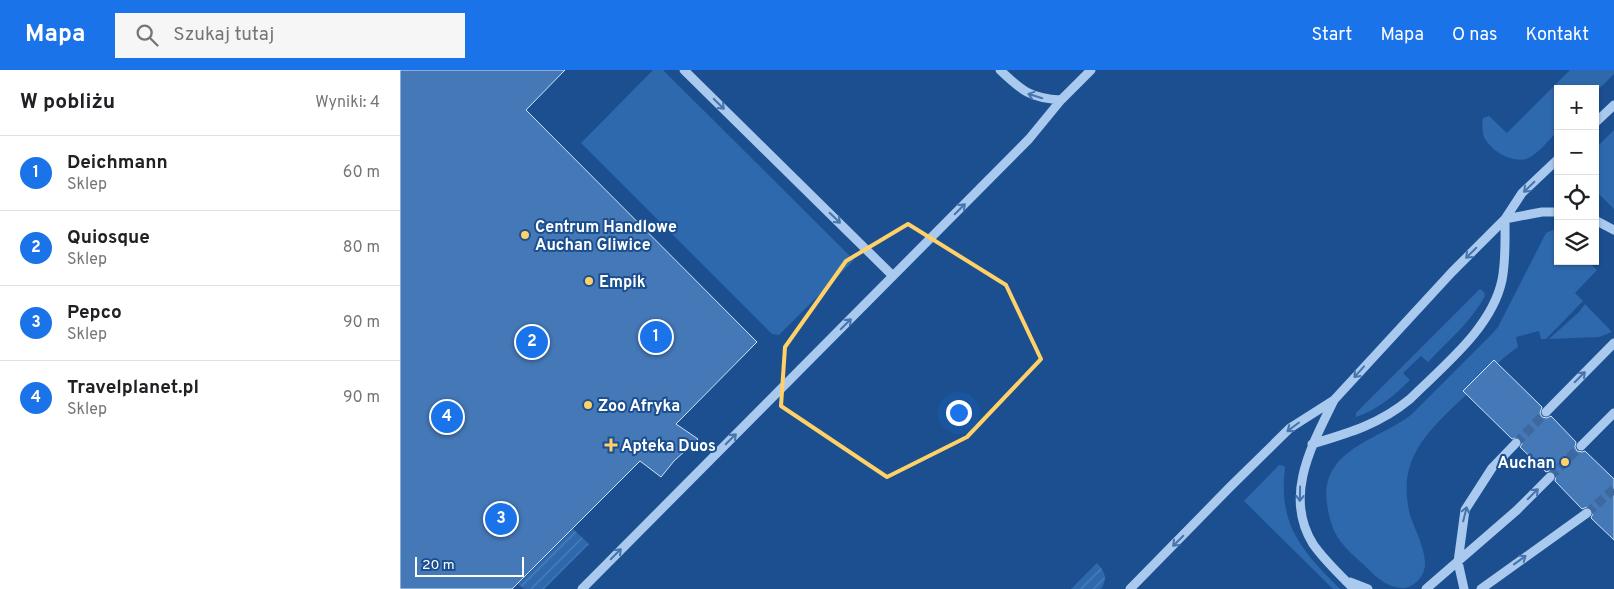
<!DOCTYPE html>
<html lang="pl">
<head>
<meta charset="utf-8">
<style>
  body { margin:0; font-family:Overpass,sans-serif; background:#f6f6f6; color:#202124 }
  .controls { position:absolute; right:15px; top:15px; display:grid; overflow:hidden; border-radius:0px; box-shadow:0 1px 4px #0004 }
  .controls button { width:45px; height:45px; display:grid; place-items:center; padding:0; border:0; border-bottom:1px solid #e0e0e0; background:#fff; color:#202124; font:25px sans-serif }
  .scale { position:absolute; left:15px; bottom:12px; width:109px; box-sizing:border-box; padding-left:5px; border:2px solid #fff; border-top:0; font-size:14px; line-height:18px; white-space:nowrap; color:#fff; -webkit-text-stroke:4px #1b4f8f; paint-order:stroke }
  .you { position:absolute; left:558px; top:342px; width:18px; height:18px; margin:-12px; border:4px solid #fff; border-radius:50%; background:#1a73e8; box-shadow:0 0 0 8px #1a73e833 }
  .badge { display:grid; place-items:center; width:32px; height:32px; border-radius:50%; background:#1a73e8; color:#fff; font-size:16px; font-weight:700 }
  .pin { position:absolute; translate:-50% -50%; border:2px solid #fff; box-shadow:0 1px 5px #0006 }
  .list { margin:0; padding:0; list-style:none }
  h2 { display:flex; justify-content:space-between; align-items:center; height:65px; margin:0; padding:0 20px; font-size:21px }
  h2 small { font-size:16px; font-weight:400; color:#757577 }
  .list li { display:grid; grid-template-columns:32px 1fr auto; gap:15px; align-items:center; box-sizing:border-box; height:75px; padding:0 20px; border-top:1px solid #e0e0e0 }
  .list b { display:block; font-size:19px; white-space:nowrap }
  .list p { margin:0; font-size:16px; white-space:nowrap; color:#757577 }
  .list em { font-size:16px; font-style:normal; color:#757577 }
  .icon { flex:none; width:28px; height:28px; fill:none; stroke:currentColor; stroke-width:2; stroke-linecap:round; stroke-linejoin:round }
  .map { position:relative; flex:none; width:1214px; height:519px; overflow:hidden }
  header { display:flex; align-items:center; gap:30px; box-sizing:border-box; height:70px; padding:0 25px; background:#1a73e8; color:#fff }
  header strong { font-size:24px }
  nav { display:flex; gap:28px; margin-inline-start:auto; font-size:18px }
  .search { width:350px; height:45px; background:#f6f6f6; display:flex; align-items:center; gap:12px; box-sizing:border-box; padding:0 18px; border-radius:0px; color:#757577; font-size:19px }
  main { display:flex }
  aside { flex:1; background:#fff }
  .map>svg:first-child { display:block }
  .grass { fill:#2e69ad }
  .garden { fill:url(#garden-furrows) }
  .building { fill:#4478b7; stroke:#cfe3fa }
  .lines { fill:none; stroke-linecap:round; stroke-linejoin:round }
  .minor-tunnel { stroke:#3d69a0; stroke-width:9; stroke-dasharray:9 4.5; stroke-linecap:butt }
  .minor { stroke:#a9c9ee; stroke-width:9 }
  .oneway { stroke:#4674ac }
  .marked { fill:none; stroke:#ffd166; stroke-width:4; stroke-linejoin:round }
  .poi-dot { fill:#ffd166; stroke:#1b4f8f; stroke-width:2 }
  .labels { text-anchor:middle; stroke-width:4; stroke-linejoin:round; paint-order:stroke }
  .poi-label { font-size:16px; font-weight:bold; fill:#fff; stroke:#1b4f8f; text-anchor:start }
</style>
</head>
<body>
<header>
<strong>Mapa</strong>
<div class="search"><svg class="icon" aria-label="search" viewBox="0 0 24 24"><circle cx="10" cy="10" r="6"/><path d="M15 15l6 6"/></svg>Szukaj tutaj</div>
<nav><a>Start</a><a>Mapa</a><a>O nas</a><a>Kontakt</a></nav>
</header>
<main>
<aside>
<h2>W pobliżu<small>Wyniki: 4</small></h2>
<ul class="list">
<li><span class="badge">1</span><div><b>Deichmann</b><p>Sklep</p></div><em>60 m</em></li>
<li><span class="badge">2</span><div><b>Quiosque</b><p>Sklep</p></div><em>80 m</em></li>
<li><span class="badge">3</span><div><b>Pepco</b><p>Sklep</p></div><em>90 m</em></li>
<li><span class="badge">4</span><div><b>Travelplanet.pl</b><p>Sklep</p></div><em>90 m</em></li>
</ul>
</aside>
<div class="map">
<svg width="1214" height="519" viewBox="0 0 1214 519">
  <defs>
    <pattern id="garden-furrows" width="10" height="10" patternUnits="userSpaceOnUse" patternTransform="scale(1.25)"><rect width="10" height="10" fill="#2e69ad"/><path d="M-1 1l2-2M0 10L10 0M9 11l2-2" fill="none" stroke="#4d80b9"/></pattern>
  </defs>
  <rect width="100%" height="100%" fill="#1b4f8f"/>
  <path class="grass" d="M 253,0 L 263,0 L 454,190 L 379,265 L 372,264 L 181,73 Z
    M 1170,0 L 1214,0 L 1214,4 L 1195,23 L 1195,19 L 1158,19 L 1158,61 C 1149,69 1138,85 1126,89 C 1111,93 1090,80 1084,67 C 1082,61 1082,54 1083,48 L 1089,46 L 1107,63 Z
    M 1214,60 L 1214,139 L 1195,120 L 1195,79 Z
    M 1155,159 L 1158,161 L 1158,191 L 1188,191 L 1197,200 L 1175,223 L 1183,231 L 1146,269 L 1141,269 L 1139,261 L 1116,267 L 1118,277 C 1100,289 1086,305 1071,320 C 1050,341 1021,364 1011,393 C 1005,408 1006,425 1009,441 C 1013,458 1031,487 1023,503 C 1020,510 1014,515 1006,518 C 987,519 975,506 963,494 C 955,487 947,480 941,472 C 932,460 929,448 927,434 C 919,379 980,370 1012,344 L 1092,264 L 1098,257 L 1146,163 Z
    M 1080,219 L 1084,222 L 1085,226 C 1071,252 1048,271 1028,292 L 1021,286 L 1003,303 L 1010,310 C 995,325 977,340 956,347 L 956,343 Z
    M 1185,234 L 1212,262 L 1199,267 L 1149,269 L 1179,242 Z
    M 879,395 L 884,396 L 885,398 C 878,455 902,481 940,519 L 933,519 L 844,431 Z"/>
  <path class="garden" d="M 173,459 L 189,474 L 144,519 L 124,519 L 118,514 Z
    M 697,493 C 705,502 708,508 701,519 L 671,519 Z"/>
  <path class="building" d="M 0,0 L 165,0 L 126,40 L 357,272 L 276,354 L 298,369 L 274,391 L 261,407 L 240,391 L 112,519 L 0,519 Z
    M 1094,290 L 1142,337 L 1140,343 L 1142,347 L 1147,348 L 1151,346 L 1176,372 L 1175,377 L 1177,381 L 1182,382 L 1185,381 L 1214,409 L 1214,470 L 1191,448 L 1193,443 L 1192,439 L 1187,437 L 1182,439 L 1155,411 L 1156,406 L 1154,402 L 1149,401 L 1146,402 L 1120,377 L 1122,374 L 1121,369 L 1117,367 L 1112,369 L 1063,321 Z"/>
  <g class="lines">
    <path class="minor-tunnel" d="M 1116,373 L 1146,342
      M 1150,407 L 1181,376
      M 1187,443 L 1214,419"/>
    <path class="minor" d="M 284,0 L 493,206
      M 600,0 C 622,21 630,28 661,30
      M 1195,53 L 1214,35
      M 1105,149 L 1142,142 L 1158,142
      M 1195,150 L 1214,160
      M 934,330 C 912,375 883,426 913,474 C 924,490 940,505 954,519
      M 1146,342 L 1214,273
      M 912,374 C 949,363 980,354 1010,329 C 1043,296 1092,258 1102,210 C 1106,190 1105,169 1105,149
      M 1181,376 L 1214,343
      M 950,512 L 968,519
      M 182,519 L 629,69 L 661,30 L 691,0
      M 730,519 L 830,417 L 890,358 L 934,330 L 1052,202 L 1105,149 L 1122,123 L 1158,89
      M 1026,519 L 1117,440 L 1150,407
      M 1064,519 L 1058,492 L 1065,440 L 1092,398 L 1116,373
      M 1081,519 L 1187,443"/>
  </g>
  <defs><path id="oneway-shaft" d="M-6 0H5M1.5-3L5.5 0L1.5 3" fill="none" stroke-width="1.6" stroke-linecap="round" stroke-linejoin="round" transform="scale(1.25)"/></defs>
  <g class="oneway">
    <use href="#oneway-shaft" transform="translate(635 26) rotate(-162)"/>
    <use href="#oneway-shaft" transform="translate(319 34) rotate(45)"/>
    <use href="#oneway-shaft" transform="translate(1129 117) rotate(136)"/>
    <use href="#oneway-shaft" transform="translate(560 139) rotate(-45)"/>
    <use href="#oneway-shaft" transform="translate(435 148) rotate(44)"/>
    <use href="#oneway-shaft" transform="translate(1071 183) rotate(135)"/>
    <use href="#oneway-shaft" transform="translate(446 254) rotate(-45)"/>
    <use href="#oneway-shaft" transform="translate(959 302) rotate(132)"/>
    <use href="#oneway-shaft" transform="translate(1180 307) rotate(-45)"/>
    <use href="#oneway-shaft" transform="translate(893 357) rotate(143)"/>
    <use href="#oneway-shaft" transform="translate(331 369) rotate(-45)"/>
    <use href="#oneway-shaft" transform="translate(900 424) rotate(91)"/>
    <use href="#oneway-shaft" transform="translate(1133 424) rotate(-45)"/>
    <use href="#oneway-shaft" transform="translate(1065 444) rotate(-76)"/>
    <use href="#oneway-shaft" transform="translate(778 471) rotate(135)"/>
    <use href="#oneway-shaft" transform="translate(216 484) rotate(-45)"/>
    <use href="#oneway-shaft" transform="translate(1120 490) rotate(-36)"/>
  </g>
  <path class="marked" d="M 508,154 L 606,215 L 641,289 L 567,367 L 487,407 L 381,336 L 385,277 L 446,191 Z"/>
  <g class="poi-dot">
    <circle cx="125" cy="165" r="5"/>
    <circle cx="189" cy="211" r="5"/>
    <circle cx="188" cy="335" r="5"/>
    <path d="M208.5 367.5h5v5h5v5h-5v5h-5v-5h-5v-5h5z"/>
    <circle cx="1165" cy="392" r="5"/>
  </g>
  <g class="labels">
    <g class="poi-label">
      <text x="135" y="162">Centrum Handlowe<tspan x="135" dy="18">Auchan Gliwice</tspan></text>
      <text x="199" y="217">Empik</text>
      <text x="198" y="341">Zoo Afryka</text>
      <text x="221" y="381">Apteka Duos</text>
      <text x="1155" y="398" text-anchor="end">Auchan</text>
    </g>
  </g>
</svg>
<div class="controls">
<button>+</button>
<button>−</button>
<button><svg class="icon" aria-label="locate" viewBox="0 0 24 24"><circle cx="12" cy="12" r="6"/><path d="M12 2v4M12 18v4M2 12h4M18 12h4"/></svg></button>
<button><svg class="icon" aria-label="layers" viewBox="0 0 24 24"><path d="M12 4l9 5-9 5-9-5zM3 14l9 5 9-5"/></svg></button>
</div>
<div class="scale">20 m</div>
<div class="you"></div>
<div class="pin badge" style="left:256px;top:267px">1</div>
<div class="pin badge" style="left:132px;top:272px">2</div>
<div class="pin badge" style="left:101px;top:449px">3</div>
<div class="pin badge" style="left:47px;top:347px">4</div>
</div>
</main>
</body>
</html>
